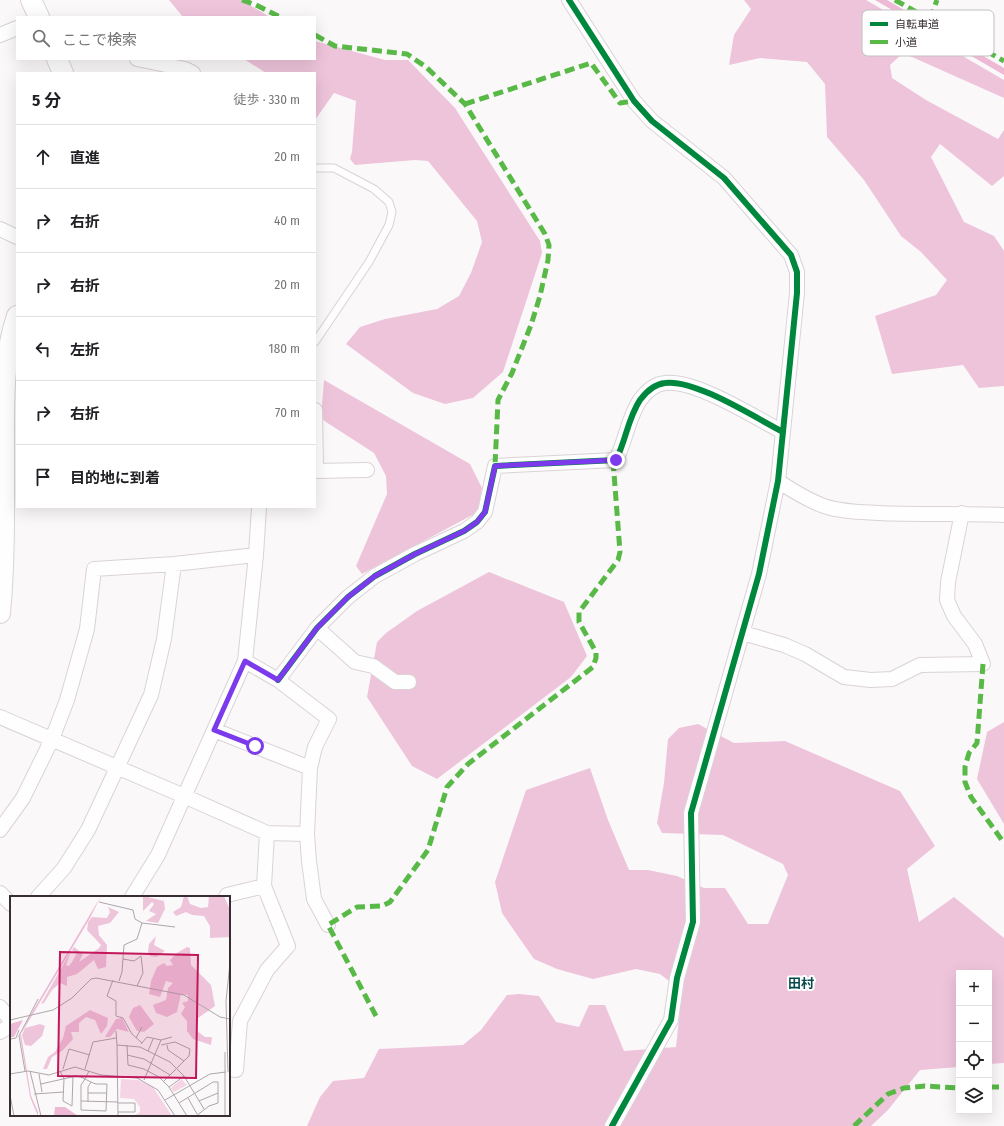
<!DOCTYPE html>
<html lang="ja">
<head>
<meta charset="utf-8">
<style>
  body { margin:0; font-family:"Fira Sans Condensed","Noto Sans JP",sans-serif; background:#f2f2f2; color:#202124 }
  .controls { position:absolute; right:12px; bottom:12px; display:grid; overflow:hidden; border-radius:0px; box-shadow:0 4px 16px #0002 }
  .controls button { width:36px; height:36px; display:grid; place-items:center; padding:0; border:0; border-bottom:1px solid #e0e0e0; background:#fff; color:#202124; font:20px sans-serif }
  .stop { position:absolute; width:12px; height:12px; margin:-9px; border:3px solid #7c3aed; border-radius:50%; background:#fff }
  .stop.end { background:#7c3aed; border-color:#fff; box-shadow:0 1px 4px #0008 }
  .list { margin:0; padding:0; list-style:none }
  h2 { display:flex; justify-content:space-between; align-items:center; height:52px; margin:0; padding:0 16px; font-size:17px }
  h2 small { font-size:13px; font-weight:400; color:#757577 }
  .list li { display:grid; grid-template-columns:26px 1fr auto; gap:12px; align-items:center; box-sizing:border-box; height:64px; padding:0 16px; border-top:1px solid #e0e0e0 }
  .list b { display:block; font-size:15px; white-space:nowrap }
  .list em { font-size:13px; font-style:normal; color:#757577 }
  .icon { flex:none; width:22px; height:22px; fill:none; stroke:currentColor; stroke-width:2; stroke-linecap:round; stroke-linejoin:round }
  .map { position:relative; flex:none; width:1004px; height:1126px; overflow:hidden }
  .search { position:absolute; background:#fff; box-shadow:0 4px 16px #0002; left:16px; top:16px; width:300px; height:44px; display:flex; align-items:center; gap:10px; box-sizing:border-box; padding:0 14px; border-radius:0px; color:#757577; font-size:15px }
  .panel { position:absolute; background:#fff; box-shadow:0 4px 16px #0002; left:16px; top:72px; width:300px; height:436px; border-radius:0px }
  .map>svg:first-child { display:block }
  .forest { fill:#eec4db }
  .water { fill:#eeb9d5 }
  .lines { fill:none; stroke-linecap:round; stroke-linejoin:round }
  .lane-casing { stroke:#dad3d6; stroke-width:9 }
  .street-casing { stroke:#dad3d6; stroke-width:16 }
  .secondary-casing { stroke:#dad3d6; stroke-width:22 }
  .lane { stroke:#fefefe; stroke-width:7 }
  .street { stroke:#fefefe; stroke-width:14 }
  .secondary { stroke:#fefefe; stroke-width:20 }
  .quiet { stroke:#58b947; stroke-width:5; stroke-dasharray:10 5; stroke-linecap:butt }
  .cycleway-casing { stroke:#fff; stroke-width:8 }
  .cycleway { stroke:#00873e; stroke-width:6 }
  .route { stroke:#7c3aed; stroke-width:5 }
  .labels { text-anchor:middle; stroke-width:4; stroke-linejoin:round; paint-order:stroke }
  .quarter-label { font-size:13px; font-weight:bold; fill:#084a4b; stroke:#fff }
  .inset-road { fill:none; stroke:#ada7aa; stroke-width:1 }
  .view { fill:#c2185b; fill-opacity:0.15; stroke:#c2185b; stroke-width:2 }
  .inset-edge { fill:none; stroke:#372d32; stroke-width:2 }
  .key { fill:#fff; stroke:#c3c0c2; stroke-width:1 }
  .key-label { font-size:11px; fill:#372d32 }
</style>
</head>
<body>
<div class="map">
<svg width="1004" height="1126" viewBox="0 0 1004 1126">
  <rect width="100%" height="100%" fill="#fbf8fa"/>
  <path class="forest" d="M 169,0 L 241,0 L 270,17 L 183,17 Z
    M 744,0 L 866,0 L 1004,80 L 1004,98 L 903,53 L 890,65 L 892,78 L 926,100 L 998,139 L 1004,130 L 1004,176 L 992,186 L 940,144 L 931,157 L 964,222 L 994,236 L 1004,251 L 1004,386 L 979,388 L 963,365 L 892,374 L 875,316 L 936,295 L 947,280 L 921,252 L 901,236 L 864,180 L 827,137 L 825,84 L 807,62 L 760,58 L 729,65 L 734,35 L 751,9 Z
    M 315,41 L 385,60 L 408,60 L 455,108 L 540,241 L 542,253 L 503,372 L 473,398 L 445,404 L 413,393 L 346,344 L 360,327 L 385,319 L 437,309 L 459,296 L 471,273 L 482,242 L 477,221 L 428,161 L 415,160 L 355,165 L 350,159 L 352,152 L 356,101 L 334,93 L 315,120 L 315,73 L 266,73 L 244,59 L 315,59 Z
    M 324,380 L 470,464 L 482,488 L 478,512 L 362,574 L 356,566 L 387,494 L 386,476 L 374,453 L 326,422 L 321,418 Z
    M 489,572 L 564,602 L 587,656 L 571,677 L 437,779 L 412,766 L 367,697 L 377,642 L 386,633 L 417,611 Z
    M 1004,722 L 1004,824 L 977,779 L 987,732 Z
    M 698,724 L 734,743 L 785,741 L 900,791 L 935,846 L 907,869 L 919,922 L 954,897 L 1004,938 L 1004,1063 L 989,1064 L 989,973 L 959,973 L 959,1067 L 920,1070 L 888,1110 L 871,1126 L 307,1126 L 320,1097 L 333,1081 L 364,1078 L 379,1049 L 463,1045 L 481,1030 L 507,995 L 519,994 L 539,996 L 556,1022 L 579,1027 L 589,1005 L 605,1005 L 624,1051 L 676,1047 L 682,991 L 660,974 L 636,969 L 593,979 L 557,969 L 534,959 L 502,913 L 495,882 L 526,790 L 590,768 L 608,820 L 629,870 L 648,870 L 677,876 L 704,888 L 725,888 L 748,924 L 768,924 L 788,875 L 783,864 L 723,835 L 662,833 L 657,823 L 664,783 L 668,739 L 679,728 Z"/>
  <path class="water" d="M 875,0 L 887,0 L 1004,68 L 1004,75 Z"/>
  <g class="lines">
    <g class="lane-casing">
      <path id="lane" d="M 315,168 L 334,168 L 374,189 L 389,202 L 392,212 L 389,225 L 369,262 L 315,342"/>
    </g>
    <g class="street-casing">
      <path id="street" d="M 569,0 L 634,101 L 652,121 L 724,178 L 791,255 L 797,272 L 797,293 L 778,481 L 759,574 L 691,813 L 693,922 L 677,978 L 671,1020 L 612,1126
        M 0,35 L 17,28
        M 137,59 L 185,69 L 193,73
        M 0,229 L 17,237
        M 315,410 L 316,471
        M 315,471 L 367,470
        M 778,481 C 793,491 807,500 824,506 C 841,512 861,512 878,513 C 920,515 962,513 1004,515
        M 317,628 L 355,662 L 373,666 L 395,682 L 409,682
        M 743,633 L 784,645 L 805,654 L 844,677 L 871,680 L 892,679 L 920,665 L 983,664 L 975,644 L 954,616 L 947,600 L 948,582 L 962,513
        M 245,661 L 278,680 L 329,719 L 315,747 L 310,768 L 307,834 L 309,861 L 314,899 L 328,925
        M 278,680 L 317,628 L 348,597 L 375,576 L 415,554 L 464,531 L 477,522 L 485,512 L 495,466 L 616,460 C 626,440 628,418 640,400 C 646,392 654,384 665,383 C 695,379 754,417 783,432
        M 0,717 L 184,796 L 267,833 L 307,834
        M 214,730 L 310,768
        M 0,830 L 23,798 L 52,739 L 67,700 L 87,629 L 94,569 L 174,564 L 256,555
        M 0,893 L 11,904
        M 38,897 L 64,868 L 88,830 L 151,695 L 164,639 L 174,564
        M 132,897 L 158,855 L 245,661 L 256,555 L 259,507
        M 226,897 L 227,895 L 264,886
        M 0,1007 L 11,1021
        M 0,1032 L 11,1025
        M 229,1069 L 236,1070 L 240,1021 L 267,970 L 288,946 L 264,886 L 267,833"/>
    </g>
    <g class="secondary-casing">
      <path id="secondary" d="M 31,0 L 39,17
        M 57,59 L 63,73
        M 0,613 C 5,560 4,507 4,455 C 4,408 2,361 17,316"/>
    </g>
    <use href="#lane" class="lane"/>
    <use href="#street" class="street"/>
    <use href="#secondary" class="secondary"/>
    <path class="quiet" d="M 242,0 L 256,5 L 280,17
      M 895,0 L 1004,61
      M 930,19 L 937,0
      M 315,35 L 335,46 L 407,54 L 426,67 L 465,104 L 545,234 L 549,245 L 548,260 L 540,296 L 531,325 L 512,373 L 498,400 L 495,466
      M 465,104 L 591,63 L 620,103 L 634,101
      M 983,664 L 977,743 L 969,753 L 965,767 L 965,782 L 971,797 L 1004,843
      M 376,1016 L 328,925 L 357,907 L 382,906 L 390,902 L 428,850 L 447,787 L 468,764 L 593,667 L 596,658 L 596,652 L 579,622 L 579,612 L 618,560 L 620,552 L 613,460
      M 989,1087 L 1004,1087
      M 854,1126 L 888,1094 L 904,1088 L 925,1086 L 959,1088"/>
    <g class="cycleway-casing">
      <path id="cycleway" d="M 569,0 L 634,101 L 652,121 L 724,178 L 791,255 L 797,272 L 797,293 L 778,481 L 759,574 L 691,813 L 693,922 L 677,978 L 671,1020 L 612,1126
        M 278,680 L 317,628 L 348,597 L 375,576 L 415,554 L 464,531 L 477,522 L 485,512 L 495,466 L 616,460 C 626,440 628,418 640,400 C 646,392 654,384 665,383 C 695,379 754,417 783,432"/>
    </g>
    <use href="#cycleway" class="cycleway"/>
  </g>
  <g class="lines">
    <path class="route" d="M 255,746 L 214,730 L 245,661 L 278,680 L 317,628 L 348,597 L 375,576 L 415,554 L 464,531 L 477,522 L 485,512 L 495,466 L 616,460"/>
  </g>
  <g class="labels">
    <g class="quarter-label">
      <text x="801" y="988">田村</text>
    </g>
  </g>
  <g transform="translate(10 896)">
    <rect width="220" height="220" fill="#fbf8fa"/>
    <path d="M 111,183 L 128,184 L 143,191 L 162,220 L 124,220 L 130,216 L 130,211 L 124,203 L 110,202 ZM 171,183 L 177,189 L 164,196 L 161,192 Z" fill="#f5d4e5"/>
    <path d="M 133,0 L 154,5 L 155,13 L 148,27 L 136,25 L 146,18 L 139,15 L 144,8 L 142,6 L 133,15 ZM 174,0 L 177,0 L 180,8 L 191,12 L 198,11 L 199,0 L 214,0 L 220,14 L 220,41 L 200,42 L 200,30 L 194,20 L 182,19 L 176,16 L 166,20 L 163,16 L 171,11 ZM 98,11 L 109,16 L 100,27 L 88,30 L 89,39 L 97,49 L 96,71 L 88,73 L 84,64 L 67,78 L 57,81 L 57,90 L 50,87 L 42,94 L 34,107 L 31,108 L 61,55 L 56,69 L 59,70 L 62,66 L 67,57 L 62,54 L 64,51 L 73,58 L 69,66 L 89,52 L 91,49 L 77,34 L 78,26 L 82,21 L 97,22 L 100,16 ZM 146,40 L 144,49 L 155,55 L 146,61 L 140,60 L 138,56 L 139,48 ZM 177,51 L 180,52 L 181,69 L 201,89 L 205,110 L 188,122 L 187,135 L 195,141 L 202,141 L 201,149 L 183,143 L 177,135 L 177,125 L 171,118 L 175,111 L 172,107 L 178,105 L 178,99 L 171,98 L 167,116 L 157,121 L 146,117 L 143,109 L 156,104 L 158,92 L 163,87 L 156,85 L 150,101 L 139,98 L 141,85 L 147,71 L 154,67 L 157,70 L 163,69 L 160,64 L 167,57 ZM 130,109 L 144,128 L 134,136 L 127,135 L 119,121 L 123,112 ZM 80,114 L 98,122 L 97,130 L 91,138 L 85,124 L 76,121 L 69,127 L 69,136 L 61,136 L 63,143 L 52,155 L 42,161 L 37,173 L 33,173 L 38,161 L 45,156 L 53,142 L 56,130 ZM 112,122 L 119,136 L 107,133 L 100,141 L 95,141 L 106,123 ZM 30,128 L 35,130 L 32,140 L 21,150 L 15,149 L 12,139 L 15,132 Z" fill="#eec4db"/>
    <path d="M 91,0 L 80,22 L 11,138 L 21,200 L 28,216 L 28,220 L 20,201 L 10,140 L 18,123 ZM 13,124 L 4,141 L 0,141 L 0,128 ZM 45,211 L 55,211 L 68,220 L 44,220 Z" fill="#eeb9d5"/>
    <path class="inset-road" d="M 89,6 L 123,14 L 125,23 L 132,27 L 165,31M 113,63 L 124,65 L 131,60 L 133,77 L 127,90M 103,84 L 97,100 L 106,105 L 106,120 L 113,122 L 122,138 L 132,147M 109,85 L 112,76 L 114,49 L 127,43 L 132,27M 0,124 L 43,114 L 62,102 L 81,83 L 86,82 L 174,99 L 210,121 L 220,123M 106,135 L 107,149 L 130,151 L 160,166 L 174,180 L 194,213M 126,142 L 132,131M 0,143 L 6,142 L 9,134M 131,148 L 137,141 L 151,144 L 162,141M 107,149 L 108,220M 117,149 L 118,169 L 134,173 L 149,181 L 159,191 L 177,220M 151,149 L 165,146 L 180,153 L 179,160 L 154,185M 157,149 L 158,154 L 174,165M 138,155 L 143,143M 117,159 L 134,163 L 160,179M 53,173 L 59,153 L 80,159M 75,173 L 83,146 L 106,142M 15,175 L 9,140 L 28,103M 20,175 L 31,220M 50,175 L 54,183 L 53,205 L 62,210 L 63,180M 215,176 L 215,156M 218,176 L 216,105 L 220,67M 0,178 L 18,175 L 39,179 L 65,171 L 91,179 L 127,182 L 148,194 L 165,220M 29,178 L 32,196M 134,184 L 151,144M 31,188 L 66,180 L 71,181 L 83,187 L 86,188 L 97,188 L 96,215 L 71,214 L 71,189 L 75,183 L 79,175M 159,191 L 174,180M 78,197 L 97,197M 24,198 L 54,196M 0,199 L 4,220M 178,202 L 187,218M 155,204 L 200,178 L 216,176M 71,205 L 108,206M 189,205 L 208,197M 78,206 L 78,191 L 81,186M 169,207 L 203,186 L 208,186 L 208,207 L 199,210 L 186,220M 108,216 L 125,216 L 125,207 L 108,207M 215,220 L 215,176"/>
    <path class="view" d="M 50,56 L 188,59 L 186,182 L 48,180 Z"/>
    <rect width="220" height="220" class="inset-edge"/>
  </g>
  <rect x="862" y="10" width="132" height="46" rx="6" class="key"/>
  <rect x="870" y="22" width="18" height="4" fill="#00873e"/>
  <rect x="870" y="40" width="18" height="4" fill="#58b947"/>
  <g class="key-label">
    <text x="895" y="28">自転車道</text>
    <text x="895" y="46">小道</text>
  </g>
</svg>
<div class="controls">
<button>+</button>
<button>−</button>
<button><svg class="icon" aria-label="locate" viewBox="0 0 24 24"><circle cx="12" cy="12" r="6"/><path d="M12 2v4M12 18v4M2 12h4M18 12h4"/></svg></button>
<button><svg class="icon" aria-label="layers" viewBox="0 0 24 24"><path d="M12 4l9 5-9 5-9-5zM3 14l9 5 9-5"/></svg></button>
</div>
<div class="stop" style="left:255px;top:746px"></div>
<div class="stop end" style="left:616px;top:460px"></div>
<div class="search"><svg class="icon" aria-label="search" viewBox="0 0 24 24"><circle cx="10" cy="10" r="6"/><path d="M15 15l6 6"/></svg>ここで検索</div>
<section class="panel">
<h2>5 分<small>徒歩 · 330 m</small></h2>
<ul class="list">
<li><svg class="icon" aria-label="ahead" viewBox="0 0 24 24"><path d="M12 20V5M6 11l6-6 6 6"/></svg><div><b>直進</b></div><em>20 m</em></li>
<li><svg class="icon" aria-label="right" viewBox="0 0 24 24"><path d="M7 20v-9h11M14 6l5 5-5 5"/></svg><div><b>右折</b></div><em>40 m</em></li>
<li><svg class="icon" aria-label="right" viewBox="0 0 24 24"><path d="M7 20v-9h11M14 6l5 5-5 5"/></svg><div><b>右折</b></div><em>20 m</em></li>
<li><svg class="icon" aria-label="left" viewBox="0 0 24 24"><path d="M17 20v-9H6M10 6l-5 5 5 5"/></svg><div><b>左折</b></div><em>180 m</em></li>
<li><svg class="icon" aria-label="right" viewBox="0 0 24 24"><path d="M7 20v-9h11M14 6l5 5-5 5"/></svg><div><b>右折</b></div><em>70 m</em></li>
<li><svg class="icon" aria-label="arrive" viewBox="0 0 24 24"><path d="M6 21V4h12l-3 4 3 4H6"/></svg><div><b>目的地に到着</b></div></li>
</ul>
</section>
</div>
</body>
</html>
